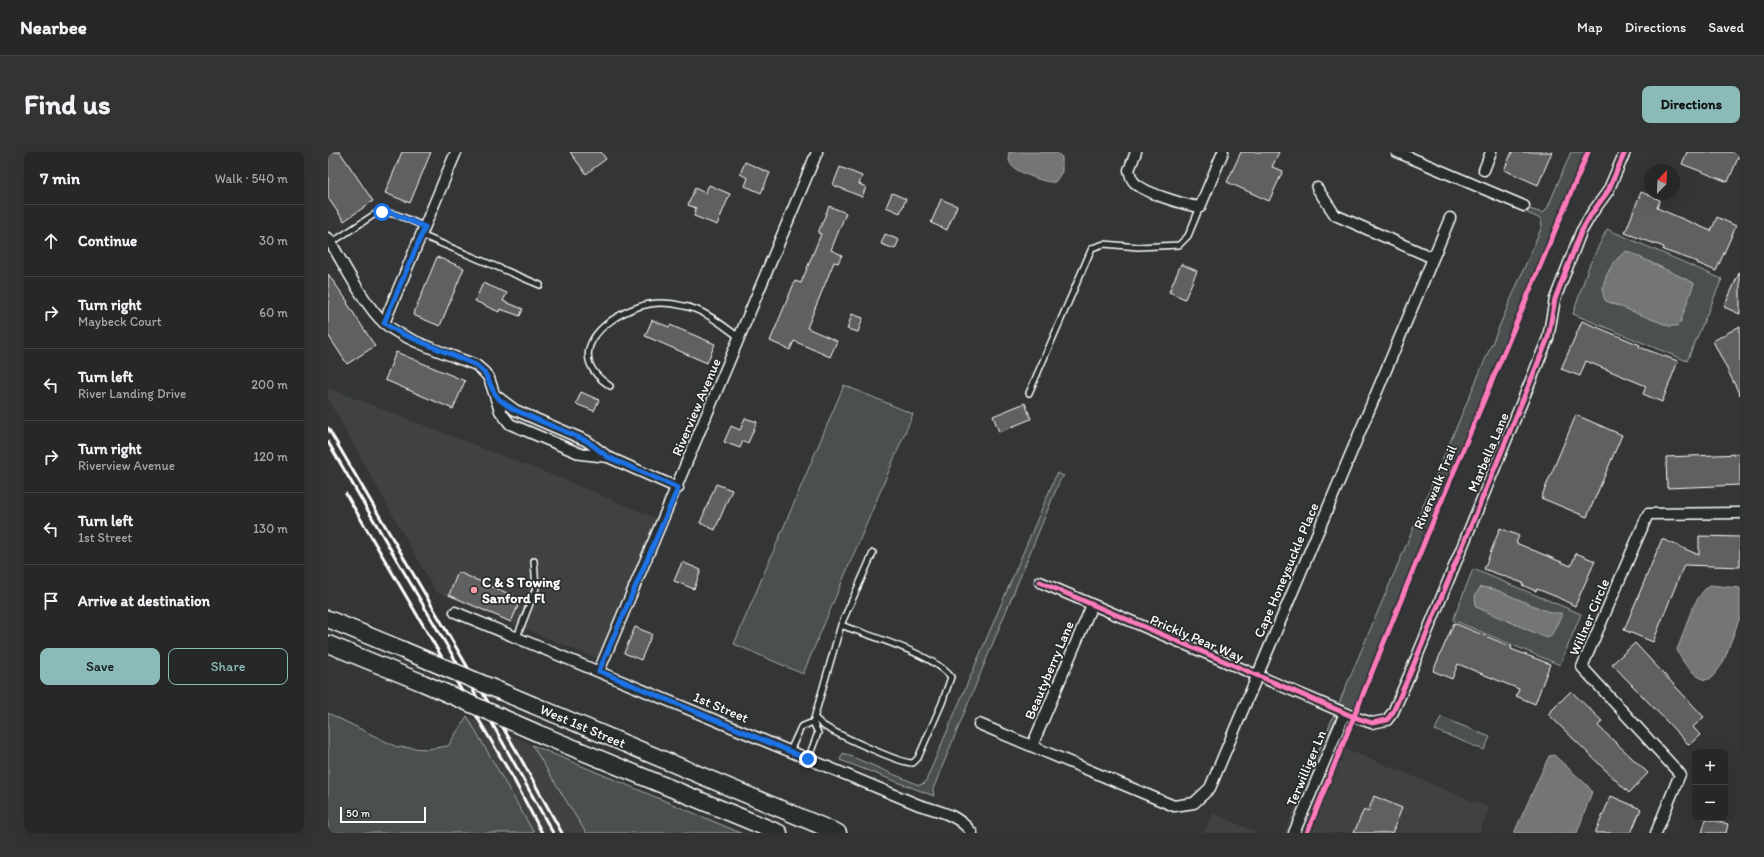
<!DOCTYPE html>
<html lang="en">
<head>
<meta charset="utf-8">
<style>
  body { margin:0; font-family:Itim,sans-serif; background:#323434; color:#f1f3f6 }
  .controls { position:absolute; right:12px; bottom:12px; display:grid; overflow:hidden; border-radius:8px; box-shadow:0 4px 16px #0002 }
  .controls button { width:36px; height:36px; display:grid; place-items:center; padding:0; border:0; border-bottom:1px solid #424445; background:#262828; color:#f1f3f6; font:20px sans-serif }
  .compass { position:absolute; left:1316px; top:12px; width:36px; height:36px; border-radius:50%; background:#262828; box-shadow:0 4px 16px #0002; rotate:23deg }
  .scale { position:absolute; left:12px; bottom:10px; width:86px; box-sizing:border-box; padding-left:4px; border:2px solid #fff; border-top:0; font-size:11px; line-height:14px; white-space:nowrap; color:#fff; -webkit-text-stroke:3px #2a2d2e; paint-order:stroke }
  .stop { position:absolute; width:12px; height:12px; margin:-9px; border:3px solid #1a73e8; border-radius:50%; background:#fff }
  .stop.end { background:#1a73e8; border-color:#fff; box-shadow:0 1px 4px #0008 }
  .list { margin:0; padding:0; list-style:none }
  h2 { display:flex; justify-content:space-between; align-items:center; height:52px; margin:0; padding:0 16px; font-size:17px }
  h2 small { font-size:13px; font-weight:400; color:#a4a6a8 }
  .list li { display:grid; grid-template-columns:26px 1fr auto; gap:12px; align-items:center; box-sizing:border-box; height:72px; padding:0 16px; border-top:1px solid #424445 }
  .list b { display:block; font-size:15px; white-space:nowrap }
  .list p { margin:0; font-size:13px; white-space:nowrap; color:#a4a6a8 }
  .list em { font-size:13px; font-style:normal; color:#a4a6a8 }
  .actions { display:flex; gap:8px; padding:12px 16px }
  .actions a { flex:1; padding:9px 0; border:1px solid #8bbbb9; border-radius:8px; text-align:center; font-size:14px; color:#8bbbb9 }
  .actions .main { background:#8bbbb9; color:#111 }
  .icon { flex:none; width:22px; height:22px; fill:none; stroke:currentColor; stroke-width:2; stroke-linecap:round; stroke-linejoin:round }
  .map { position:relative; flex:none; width:1412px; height:681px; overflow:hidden; border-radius:8px }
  header { display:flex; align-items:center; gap:24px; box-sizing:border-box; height:56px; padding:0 20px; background:#262828; border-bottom:1px solid #424445 }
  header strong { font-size:19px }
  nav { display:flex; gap:22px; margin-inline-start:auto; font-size:14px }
  .intro { display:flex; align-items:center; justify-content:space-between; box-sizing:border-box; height:96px; padding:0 24px }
  h1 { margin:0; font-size:28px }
  .button { padding:10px 18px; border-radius:8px; background:#8bbbb9; color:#111; font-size:14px; font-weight:700 }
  main { display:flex; gap:24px; padding:0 24px }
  aside { flex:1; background:#262828; border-radius:8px; box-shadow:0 4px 16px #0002 }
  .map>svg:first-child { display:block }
  .built { fill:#404243 }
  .green { fill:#4c4f50; stroke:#a6a7a8 }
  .water { fill:#737576; stroke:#abacad }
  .building { fill:#5f6162; stroke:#fff }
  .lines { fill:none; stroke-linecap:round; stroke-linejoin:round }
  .lane-casing { stroke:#fff; stroke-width:8 }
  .street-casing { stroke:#fff; stroke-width:13 }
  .primary-casing { stroke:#fff; stroke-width:19 }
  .lane { stroke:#2a2d2e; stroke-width:5 }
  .street { stroke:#2a2d2e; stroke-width:10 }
  .primary { stroke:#2a2d2e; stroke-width:16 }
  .rail { stroke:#fff; stroke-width:3 }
  .primary-bridge-casing { stroke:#fff; stroke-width:19; stroke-linecap:butt }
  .primary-bridge { stroke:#2a2d2e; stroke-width:16 }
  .cycleway-casing { stroke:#2a2d2e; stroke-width:8 }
  .cycleway { stroke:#fd7abc; stroke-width:5 }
  .route { stroke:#1a73e8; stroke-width:5 }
  .poi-dot { fill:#ff9aa2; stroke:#2a2d2e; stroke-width:1.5 }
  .labels { text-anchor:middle; stroke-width:3.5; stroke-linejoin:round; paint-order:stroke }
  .street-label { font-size:14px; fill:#fff; stroke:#2a2d2e }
  .poi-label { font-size:14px; font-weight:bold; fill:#fff; stroke:#2a2d2e; text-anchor:start }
</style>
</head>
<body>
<header>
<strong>Nearbee</strong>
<nav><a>Map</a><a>Directions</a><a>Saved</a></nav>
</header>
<div class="intro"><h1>Find us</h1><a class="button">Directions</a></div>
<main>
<aside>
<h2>7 min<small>Walk · 540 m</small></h2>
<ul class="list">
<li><svg class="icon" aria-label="ahead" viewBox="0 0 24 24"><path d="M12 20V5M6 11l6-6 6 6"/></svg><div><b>Continue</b></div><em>30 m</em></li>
<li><svg class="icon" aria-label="right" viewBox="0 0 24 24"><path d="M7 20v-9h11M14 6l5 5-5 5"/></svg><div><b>Turn right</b><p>Maybeck Court</p></div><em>60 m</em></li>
<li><svg class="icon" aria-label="left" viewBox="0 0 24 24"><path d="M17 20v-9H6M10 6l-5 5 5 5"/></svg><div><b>Turn left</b><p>River Landing Drive</p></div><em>200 m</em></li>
<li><svg class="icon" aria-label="right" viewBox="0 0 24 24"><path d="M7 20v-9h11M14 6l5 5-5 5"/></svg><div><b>Turn right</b><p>Riverview Avenue</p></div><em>120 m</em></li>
<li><svg class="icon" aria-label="left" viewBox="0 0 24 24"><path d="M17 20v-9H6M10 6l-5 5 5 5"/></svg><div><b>Turn left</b><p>1st Street</p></div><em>130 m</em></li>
<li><svg class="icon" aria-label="arrive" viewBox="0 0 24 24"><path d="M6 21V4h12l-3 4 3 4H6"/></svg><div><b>Arrive at destination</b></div></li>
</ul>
<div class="actions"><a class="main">Save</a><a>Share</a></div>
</aside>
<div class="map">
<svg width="1412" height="681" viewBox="0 0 1412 681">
  <rect width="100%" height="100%" fill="#333536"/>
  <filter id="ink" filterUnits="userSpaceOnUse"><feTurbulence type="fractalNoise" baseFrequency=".025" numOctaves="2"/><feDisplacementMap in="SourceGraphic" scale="8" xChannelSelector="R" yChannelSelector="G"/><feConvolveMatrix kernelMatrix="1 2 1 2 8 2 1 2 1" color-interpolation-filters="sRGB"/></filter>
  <g filter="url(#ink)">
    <path class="built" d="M 0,236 L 247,332 L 323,364 L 331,365 L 270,507 L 108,440 L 0,247 Z
      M 139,564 L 204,593 L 258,681 L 206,681 Z
      M 999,581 L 1001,582 L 959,681 L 956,681 Z
      M 1012,587 L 1016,588 L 1015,593 L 1018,597 L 1162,656 L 1151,681 L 972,681 Z
      M 885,661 L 930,681 L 876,681 Z"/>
    <path class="green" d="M 1243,0 L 1263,0 L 1028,559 L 1014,553 L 1001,582 L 998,581 L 982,619 L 1214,74 L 1213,67 L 1199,61 L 1201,57 L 1215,61 L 1219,57 Z
      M 1279,77 L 1394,127 L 1359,209 L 1245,162 L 1261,114 Z
      M 516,233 L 585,262 L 475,522 L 406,492 Z
      M 729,321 L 736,324 L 732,328 L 605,637 L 606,644 L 512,608 L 515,601 L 591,633 L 597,631 Z
      M 1145,417 L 1253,462 L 1232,513 L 1125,468 Z
      M 0,561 L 69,595 L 99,597 L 120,594 L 139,564 L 206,681 L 0,681 Z
      M 1113,565 L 1162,585 L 1156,598 L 1107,578 Z
      M 204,593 L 413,681 L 258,681 Z"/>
    <path class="water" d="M 681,0 L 728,0 L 734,5 L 734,20 L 727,30 C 719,32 692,21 685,15 C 681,11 680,5 681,0 Z
      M 1299,99 L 1366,131 L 1352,171 L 1349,174 L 1341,174 L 1278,149 C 1267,136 1286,105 1299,99 Z
      M 1382,433 L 1412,436 L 1412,465 L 1395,511 L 1384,526 L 1377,528 C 1366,524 1352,509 1349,497 C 1359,476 1362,448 1382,433 Z
      M 1153,435 L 1166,437 L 1223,461 L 1233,461 L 1235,464 L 1232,466 L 1223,484 L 1219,486 L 1214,484 L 1148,455 L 1147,443 Z
      M 1226,603 L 1260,634 L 1264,640 L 1249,681 L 1186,681 L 1221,604 Z"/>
    <path class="building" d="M 0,0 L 12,0 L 45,49 L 16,69 L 0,46 Z
      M 74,0 L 103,0 L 82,51 L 57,41 Z
      M 242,0 L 273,0 L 278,7 L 258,22 Z
      M 913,0 L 951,0 L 944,15 L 955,19 L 941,49 L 899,30 Z
      M 1184,0 L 1224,0 L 1210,33 L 1176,18 Z
      M 1359,0 L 1412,0 L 1412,1 L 1400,30 L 1354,12 Z
      M 417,10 L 442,21 L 433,41 L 417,34 L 420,26 L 412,22 Z
      M 512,15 L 534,24 L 531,32 L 538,35 L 534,45 L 505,33 Z
      M 381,33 L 402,42 L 389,73 L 366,64 L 368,56 L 360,53 L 367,36 L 377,41 Z
      M 1313,40 L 1332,48 L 1329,56 L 1383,79 L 1389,65 L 1408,74 L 1388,119 L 1369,111 L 1370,110 L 1335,98 L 1336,95 L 1297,81 Z
      M 564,41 L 578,47 L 572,61 L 558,55 Z
      M 613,47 L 629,54 L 619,78 L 603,71 Z
      M 501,54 L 518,61 L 503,98 L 514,103 L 510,111 L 506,110 L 479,176 L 509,189 L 502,205 L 466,189 L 462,198 L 442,189 L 467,129 L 473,131 L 493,82 L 490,81 Z
      M 557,82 L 571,88 L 567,97 L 553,92 Z
      M 109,105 L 136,116 L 112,174 L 85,163 Z
      M 853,112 L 869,119 L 857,147 L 841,140 Z
      M 1412,119 L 1412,162 L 1396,155 Z
      M 0,122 L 20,150 L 19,151 L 47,194 L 19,212 L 0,183 Z
      M 155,131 L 179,141 L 175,149 L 195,157 L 192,164 L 172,157 L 171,160 L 147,149 Z
      M 524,162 L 535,166 L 530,180 L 519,177 Z
      M 324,168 L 341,175 L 342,173 L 387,192 L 379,211 L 317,184 Z
      M 1254,169 L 1312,193 L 1311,195 L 1350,209 L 1334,250 L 1315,242 L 1318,234 L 1258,209 L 1252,224 L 1233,217 Z
      M 1412,174 L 1412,243 L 1385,189 Z
      M 68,200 L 137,229 L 125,257 L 57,228 Z
      M 253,240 L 271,248 L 266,259 L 248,252 Z
      M 697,251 L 703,267 L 671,280 L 665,264 Z
      M 1248,263 L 1294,283 L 1259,365 L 1213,346 Z
      M 417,266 L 429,270 L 420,291 L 415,289 L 412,296 L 396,290 L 403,274 L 412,278 Z
      M 1412,302 L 1412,333 L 1339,336 L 1338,305 Z
      M 388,332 L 404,338 L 387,378 L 372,371 Z
      M 1172,376 L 1191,384 L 1188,391 L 1243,414 L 1248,401 L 1267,409 L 1247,454 L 1229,445 L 1209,437 L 1208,439 L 1194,433 L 1195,431 L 1156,417 Z
      M 1371,384 L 1412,385 L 1412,415 L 1356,413 L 1325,490 L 1296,478 L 1334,387 L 1371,403 Z
      M 354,410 L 373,418 L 366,437 L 346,429 Z
      M 130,420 L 193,447 L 183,470 L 121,443 Z
      M 1126,471 L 1184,495 L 1183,497 L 1222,512 L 1207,552 L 1188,544 L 1191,537 L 1130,512 L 1124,527 L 1105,519 Z
      M 307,475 L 324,482 L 313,508 L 296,501 Z
      M 1307,491 L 1376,565 L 1365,575 L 1372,583 L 1361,593 L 1284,512 Z
      M 1243,539 L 1274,569 L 1270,574 L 1320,621 L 1301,641 L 1220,562 Z
      M 1046,644 L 1074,656 L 1064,681 L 1026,681 L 1032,666 L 1036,658 L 1040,660 Z
      M 1283,644 L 1313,657 L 1303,681 L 1267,681 Z
      M 1378,667 L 1400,672 L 1398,681 L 1374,681 Z"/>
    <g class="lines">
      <g class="lane-casing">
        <path id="lane" d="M 93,83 L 212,133
          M 3,91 L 47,62 C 64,57 81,68 97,75
          M 282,234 C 236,204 272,168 310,155 C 324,150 341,150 356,154 C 377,158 394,173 411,185
          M 701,241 L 764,96 L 776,92 L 810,95 L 851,93 L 860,84 L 872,55
          M 189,485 L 208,436 L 206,409
          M 487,566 C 490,569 493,572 496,574 C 509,582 573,612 585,611 L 590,606 L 614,551 L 623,525 C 606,502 541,484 513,473
          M 485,570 L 513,473 L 545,401
          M 462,599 L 473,575 L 485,570 L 490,581 L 480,607"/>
      </g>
      <g class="street-casing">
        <path id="street" d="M 808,0 L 801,18 C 802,21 803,27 806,30 C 816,41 857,53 872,55 L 895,0
          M 1069,0 L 1196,54
          M 1156,18 L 1163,0
          M 989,36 L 1007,63 L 1105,106
          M 0,86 C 14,109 37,154 56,171 C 75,188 123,203 148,213 L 156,220 L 161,226 L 172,259 L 182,272 L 253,302 L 280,305
          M 56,171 L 128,0
          M 167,243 L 187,258 L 259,289 L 280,305 L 350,336
          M 712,430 L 1026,565 L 1044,571 L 1059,568 L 1065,560 L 1081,524 L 1203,228 L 1220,186 L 1227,147 L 1253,80 L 1264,61 L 1280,39 L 1297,0
          M 127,460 L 591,653 C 613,660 629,662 644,681
          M 271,519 L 489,0
          M 651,572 L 846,654 L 866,651 L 882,636 L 1122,66
          M 704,594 L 764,453
          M 966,681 L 1017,561
          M 1328,681 L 1352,622 L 1254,515 L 1320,362 L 1412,361"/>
      </g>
      <g class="primary-casing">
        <path id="primary" d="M 0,467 L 75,498
          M 0,492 L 95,531
          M 205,553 L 510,681
          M 214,583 L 451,681"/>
      </g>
      <use href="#lane" class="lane"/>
      <use href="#street" class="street"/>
      <use href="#primary" class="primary"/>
      <path class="rail" d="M 0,276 L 188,598 L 234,681
        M 0,290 L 160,564 L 225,681
        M 18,342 L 185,626 L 214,681"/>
      <g class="primary-bridge-casing">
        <path id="primary-bridge" d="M 75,498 L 205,553
          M 95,531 L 214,583"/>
      </g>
      <use href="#primary-bridge" class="primary-bridge"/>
      <g class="cycleway-casing">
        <path id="cycleway" d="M 712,430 L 1026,565 L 1044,571 L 1059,568 L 1065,560 L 1081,524 L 1203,228 L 1220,186 L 1227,147 L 1253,80 L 1264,61 L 1280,39 L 1297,0
          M 979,681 L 1098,386 L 1260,0"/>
      </g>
      <use href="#cycleway" class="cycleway"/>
    </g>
  </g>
  <g class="lines" filter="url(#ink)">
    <path class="route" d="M 54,60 L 64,61 L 97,75 L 56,171 L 72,181 L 148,213 C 163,225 159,229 167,242 C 171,249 180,254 187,258 L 259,289 L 280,305 L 350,336 L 271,519 L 480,607"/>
  </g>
  <circle class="poi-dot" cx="146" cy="438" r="4"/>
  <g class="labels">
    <g class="street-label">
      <text transform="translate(368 255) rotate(-67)" y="5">Riverview Avenue</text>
      <text transform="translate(1160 300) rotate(-67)" y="5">Marbella Lane</text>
      <text transform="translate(1107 335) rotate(-67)" y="5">Riverwalk Trail</text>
      <text transform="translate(958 418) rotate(-67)" y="5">Cape Honeysuckle Place</text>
      <text transform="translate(1261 465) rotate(-67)" y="5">Willner Circle</text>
      <text transform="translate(869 486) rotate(23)" y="5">Prickly Pear Way</text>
      <text transform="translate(721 518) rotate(-67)" y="5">Beautyberry Lane</text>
      <text transform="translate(393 555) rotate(23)" y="5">1st Street</text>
      <text transform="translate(255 574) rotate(23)" y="5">West 1st Street</text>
      <text transform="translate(978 616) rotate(-67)" y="5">Terwilliger Ln</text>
    </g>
    <g class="poi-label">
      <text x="154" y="435">C &amp; S Towing<tspan x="154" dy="16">Sanford Fl</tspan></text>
    </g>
  </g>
</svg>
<div class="controls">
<button>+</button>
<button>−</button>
</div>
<svg class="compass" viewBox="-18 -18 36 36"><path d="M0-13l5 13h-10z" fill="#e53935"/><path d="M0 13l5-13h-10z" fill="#a4a6a8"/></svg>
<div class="scale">50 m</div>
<div class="stop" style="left:54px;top:60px"></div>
<div class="stop end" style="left:480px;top:607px"></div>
</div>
</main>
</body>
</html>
